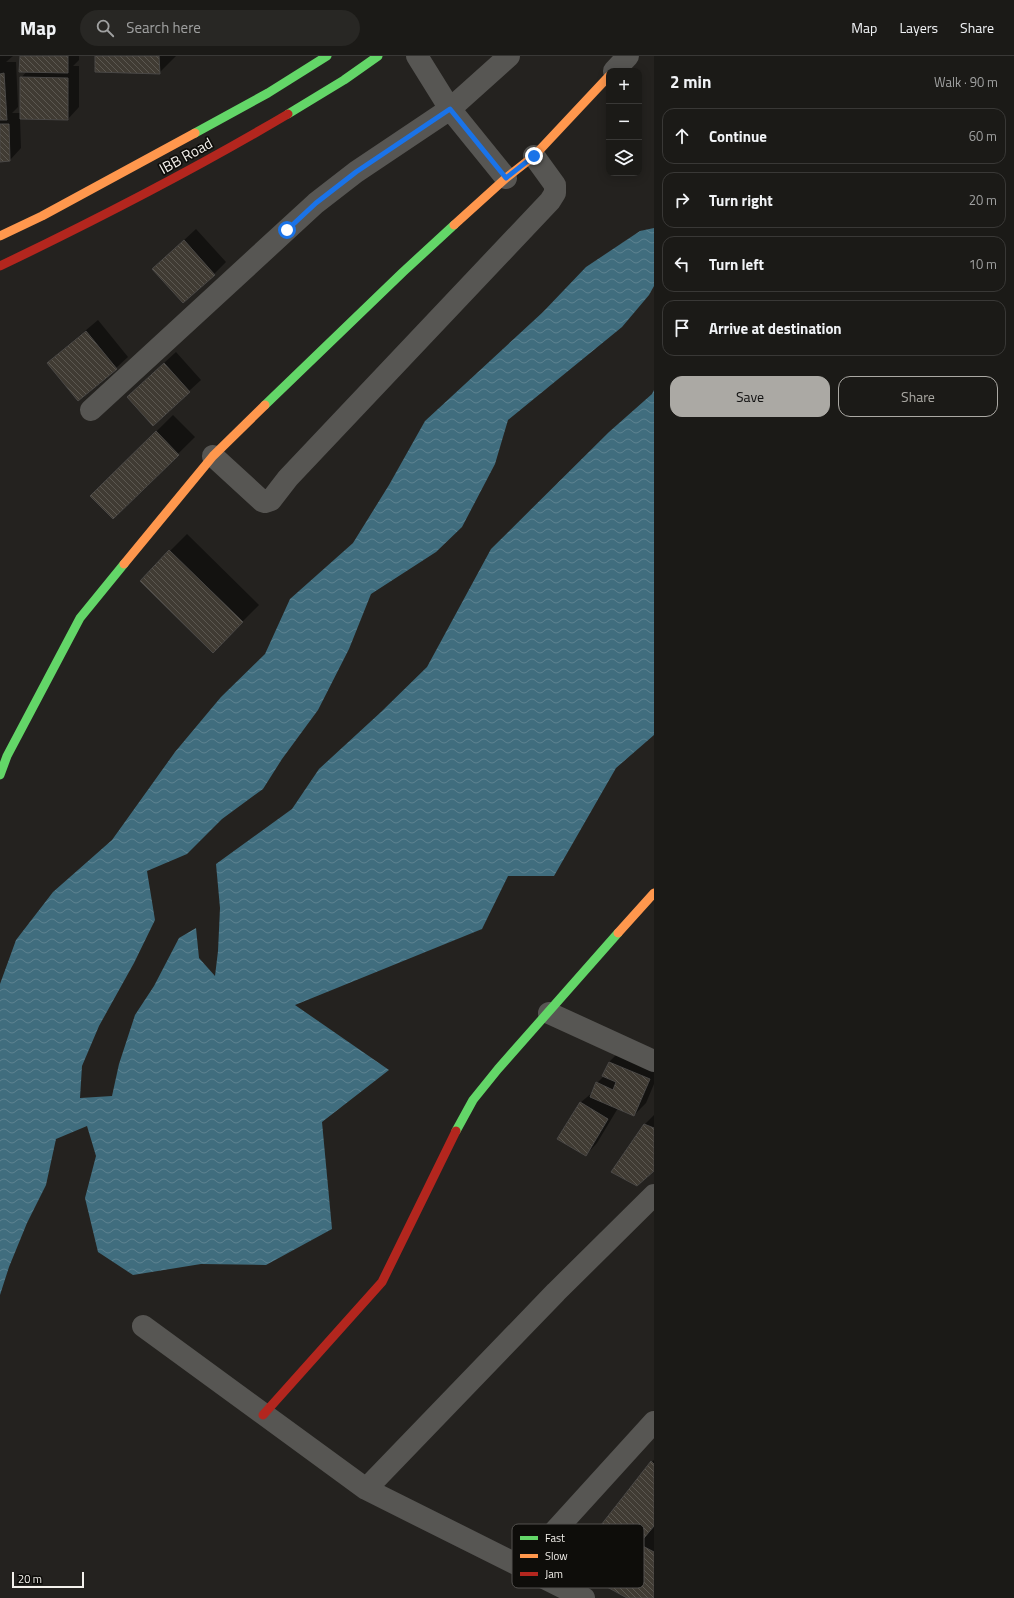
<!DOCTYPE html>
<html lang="en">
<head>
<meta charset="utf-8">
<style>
  body { margin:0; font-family:"Titillium Web",sans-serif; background:#282724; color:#f1f3f6 }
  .controls { position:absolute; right:12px; top:12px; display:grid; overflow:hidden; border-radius:8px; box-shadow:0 2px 10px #0003 }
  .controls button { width:36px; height:36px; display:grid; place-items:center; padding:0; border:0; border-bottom:1px solid #393836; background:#1b1a17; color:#f1f3f6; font:20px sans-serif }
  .scale { position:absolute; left:12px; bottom:10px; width:72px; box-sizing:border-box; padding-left:4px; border:2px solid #f4f1ec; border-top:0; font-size:11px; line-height:14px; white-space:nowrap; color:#f4f1ec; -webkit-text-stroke:3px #0e0d0a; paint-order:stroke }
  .stop { position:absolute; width:12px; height:12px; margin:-9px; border:3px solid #1a73e8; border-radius:50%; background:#fff }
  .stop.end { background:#1a73e8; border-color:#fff; box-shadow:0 1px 4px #0008 }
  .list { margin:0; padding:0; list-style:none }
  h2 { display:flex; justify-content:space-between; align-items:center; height:52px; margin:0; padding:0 16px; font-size:17px }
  h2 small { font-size:13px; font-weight:400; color:#a0a1a1 }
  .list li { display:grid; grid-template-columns:26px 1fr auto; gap:12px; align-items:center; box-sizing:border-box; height:56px; margin:0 8px 8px; padding:0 8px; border:1px solid #393836; border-radius:12px }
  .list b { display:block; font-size:15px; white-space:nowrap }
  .list em { font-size:13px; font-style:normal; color:#a0a1a1 }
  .actions { display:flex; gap:8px; padding:12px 16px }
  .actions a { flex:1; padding:9px 0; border:1px solid #aba9a4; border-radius:12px; text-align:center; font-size:14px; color:#aba9a4 }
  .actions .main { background:#aba9a4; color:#111 }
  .icon { flex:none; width:22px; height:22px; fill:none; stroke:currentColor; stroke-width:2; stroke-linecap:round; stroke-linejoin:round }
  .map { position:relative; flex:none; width:654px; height:1542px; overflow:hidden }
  header { display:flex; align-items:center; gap:24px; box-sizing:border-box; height:56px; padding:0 20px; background:#1b1a17; border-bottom:1px solid #393836 }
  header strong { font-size:19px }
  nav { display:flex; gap:22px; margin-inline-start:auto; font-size:14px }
  .search { width:280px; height:36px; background:#282724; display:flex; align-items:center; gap:10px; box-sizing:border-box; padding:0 14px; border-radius:22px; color:#a0a1a1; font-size:15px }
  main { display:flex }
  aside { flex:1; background:#1b1a17 }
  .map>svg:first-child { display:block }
  .water { fill:url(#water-waves) }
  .shadow { fill:#0007 }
  .building { fill:url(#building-back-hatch); stroke:#4a4846 }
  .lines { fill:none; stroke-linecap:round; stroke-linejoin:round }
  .street { stroke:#575653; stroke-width:22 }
  .fast { stroke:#63d668; stroke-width:9 }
  .slow { stroke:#ff974d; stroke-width:9 }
  .jam { stroke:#b3261e; stroke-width:9 }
  .route { stroke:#1a73e8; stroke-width:5 }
  .labels { text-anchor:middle; stroke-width:3.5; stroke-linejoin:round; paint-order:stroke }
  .street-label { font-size:15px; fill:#f4f1ec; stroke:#0e0d0a }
  .key { fill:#0e0d0a; stroke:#53514e; stroke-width:1 }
  .key-label { font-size:11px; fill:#f4f1ec }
</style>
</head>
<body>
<header>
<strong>Map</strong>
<div class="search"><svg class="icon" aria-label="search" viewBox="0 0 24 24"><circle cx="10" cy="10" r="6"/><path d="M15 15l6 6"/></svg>Search here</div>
<nav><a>Map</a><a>Layers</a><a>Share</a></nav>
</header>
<main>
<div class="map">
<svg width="654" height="1542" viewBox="0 0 654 1542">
  <defs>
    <pattern id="water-waves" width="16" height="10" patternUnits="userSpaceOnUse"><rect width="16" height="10" fill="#406d7e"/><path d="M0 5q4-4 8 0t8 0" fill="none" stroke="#5c8290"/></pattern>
    <pattern id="building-back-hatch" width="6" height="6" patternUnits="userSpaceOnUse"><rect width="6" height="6" fill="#403b33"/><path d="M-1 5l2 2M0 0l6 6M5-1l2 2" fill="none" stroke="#5c5851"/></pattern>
  </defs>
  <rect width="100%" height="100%" fill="#24221f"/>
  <path class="water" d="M 654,172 L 654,230 L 649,239 L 622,271 L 508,364 L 495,408 L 462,471 L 436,496 L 371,538 L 349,593 L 318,654 L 282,703 L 263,733 L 222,763 L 187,798 L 147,815 L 155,864 L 134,907 L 99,970 L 82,1010 L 80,1042 L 112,1040 L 119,1008 L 135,959 L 154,930 L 179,882 L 196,872 L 199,902 L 215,920 L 218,895 L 220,852 L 216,808 L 292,753 L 319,713 L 381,656 L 427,611 L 491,493 L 609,376 L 652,338 L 654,334 L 654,679 L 616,712 L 554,820 L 508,820 L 482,873 L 295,949 L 389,1014 L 322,1066 L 332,1173 L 266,1209 L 201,1208 L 133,1219 L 98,1196 L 85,1142 L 96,1100 L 87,1070 L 56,1083 L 46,1129 L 27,1167 L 9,1211 L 0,1239 L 0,928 L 16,884 L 53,836 L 112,784 L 175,696 L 221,641 L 265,598 L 290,543 L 353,487 L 389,429 L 425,365 L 543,256 L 586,211 L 640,175 Z"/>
  <path class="shadow" d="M 0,0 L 13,0 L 6,6 L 16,6 L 18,51 L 12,57 L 21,57 L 21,22 L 27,15 L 21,0 L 79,0 L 79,4 L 73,10 L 79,10 L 79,51 L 68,63 L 20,62 L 21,92 L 10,104 L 0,105 Z
    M 96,0 L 176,0 L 159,17 Z
    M 196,173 L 226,206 L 214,218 L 153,213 Z
    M 98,264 L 128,301 L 116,312 L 48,307 L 60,296 Z
    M 176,296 L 201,324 L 189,335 L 140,329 Z
    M 173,359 L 195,381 L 113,462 L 91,440 Z
    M 187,478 L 259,549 L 230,578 L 170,495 Z
    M 621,994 L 654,1009 L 654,1028 L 646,1047 L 634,1059 L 618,1052 L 597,1087 L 586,1099 L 580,1047 L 593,1036 L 597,1027 L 603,1021 L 609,1006 Z
    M 654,1059 L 654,1113 L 645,1068 Z
    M 654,1404 L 654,1542 L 629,1542 L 652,1406 Z"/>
  <path class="building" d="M 20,0 L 68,0 L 68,17 L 19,16 Z
    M 95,0 L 159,0 L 160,18 L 95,16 Z
    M 4,17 L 7,64 L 0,64 L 0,18 Z
    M 20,21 L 68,22 L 68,64 L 20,63 Z
    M 0,68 L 9,68 L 10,105 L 0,106 Z
    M 184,184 L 215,219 L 183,247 L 152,213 Z
    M 86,275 L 117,313 L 78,345 L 47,307 Z
    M 164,307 L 190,336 L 153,370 L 127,341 Z
    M 156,375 L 179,399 L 113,463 L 90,440 Z
    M 169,494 L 243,566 L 213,597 L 140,525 Z
    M 609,1006 L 650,1023 L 634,1060 L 590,1041 L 596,1026 L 613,1034 L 616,1026 L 602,1020 Z
    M 580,1046 L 608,1063 L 586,1100 L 557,1083 Z
    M 644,1068 L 654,1072 L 654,1115 L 637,1130 L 611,1116 Z
    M 651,1405 L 654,1408 L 654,1470 L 639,1488 L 654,1496 L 654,1542 L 627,1542 L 569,1510 Z"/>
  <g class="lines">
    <path class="street" d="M 417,0 L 450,53 L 506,122
      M 614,15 L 628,0
      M 91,354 L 316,147 L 356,116 L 450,53 L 509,0
      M 213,400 L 262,445 L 265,446 L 271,444 L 288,422 L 550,145 L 555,137 L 555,129 L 534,100
      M 549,957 L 654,1005
      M 143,1270 L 366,1433 L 584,1542
      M 366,1433 L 556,1236 L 654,1139
      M 522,1511 L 654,1366"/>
    <path class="fast" d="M 288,58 L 344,24 L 378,0
      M 195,77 L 268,37 L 327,0
      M 265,349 L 403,216 L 454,169
      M 0,719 L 7,700 L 80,562 L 124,508
      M 456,1075 L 473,1044 L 498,1013 L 618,877"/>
    <path class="slow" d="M 454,169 L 506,122 L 534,100 L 609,20
      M 0,180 L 42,160 L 195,77
      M 124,508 L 213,400 L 265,349
      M 618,877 L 654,837"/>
    <path class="jam" d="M 0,210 C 98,163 195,113 288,58
      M 263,1359 L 382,1226 L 456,1075"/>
  </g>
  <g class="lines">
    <path class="route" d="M 287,174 L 316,147 L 356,116 L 450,53 L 506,122 L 534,100"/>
  </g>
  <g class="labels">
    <g class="street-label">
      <text transform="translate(186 100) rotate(-29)" y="5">IBB Road</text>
    </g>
  </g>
  <rect x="512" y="1468" width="132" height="64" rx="6" class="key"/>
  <rect x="520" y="1480" width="18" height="4" fill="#63d668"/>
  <rect x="520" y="1498" width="18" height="4" fill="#ff974d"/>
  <rect x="520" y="1516" width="18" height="4" fill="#b3261e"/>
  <g class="key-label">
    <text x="545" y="1486">Fast</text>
    <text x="545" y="1504">Slow</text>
    <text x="545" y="1522">Jam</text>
  </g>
</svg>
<div class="controls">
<button>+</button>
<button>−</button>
<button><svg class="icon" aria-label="layers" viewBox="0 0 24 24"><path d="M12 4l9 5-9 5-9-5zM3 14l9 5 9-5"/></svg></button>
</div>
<div class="scale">20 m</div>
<div class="stop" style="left:287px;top:174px"></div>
<div class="stop end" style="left:534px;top:100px"></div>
</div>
<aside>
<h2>2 min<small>Walk · 90 m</small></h2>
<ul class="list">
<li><svg class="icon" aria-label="ahead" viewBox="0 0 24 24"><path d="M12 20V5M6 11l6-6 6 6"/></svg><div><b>Continue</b></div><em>60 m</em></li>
<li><svg class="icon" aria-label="right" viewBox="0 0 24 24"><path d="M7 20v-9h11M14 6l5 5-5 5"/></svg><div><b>Turn right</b></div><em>20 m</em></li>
<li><svg class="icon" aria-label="left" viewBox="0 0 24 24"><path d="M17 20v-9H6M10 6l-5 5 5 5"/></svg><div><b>Turn left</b></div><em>10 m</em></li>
<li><svg class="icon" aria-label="arrive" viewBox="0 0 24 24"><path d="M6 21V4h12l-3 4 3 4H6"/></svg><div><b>Arrive at destination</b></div></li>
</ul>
<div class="actions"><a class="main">Save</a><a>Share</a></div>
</aside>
</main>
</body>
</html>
